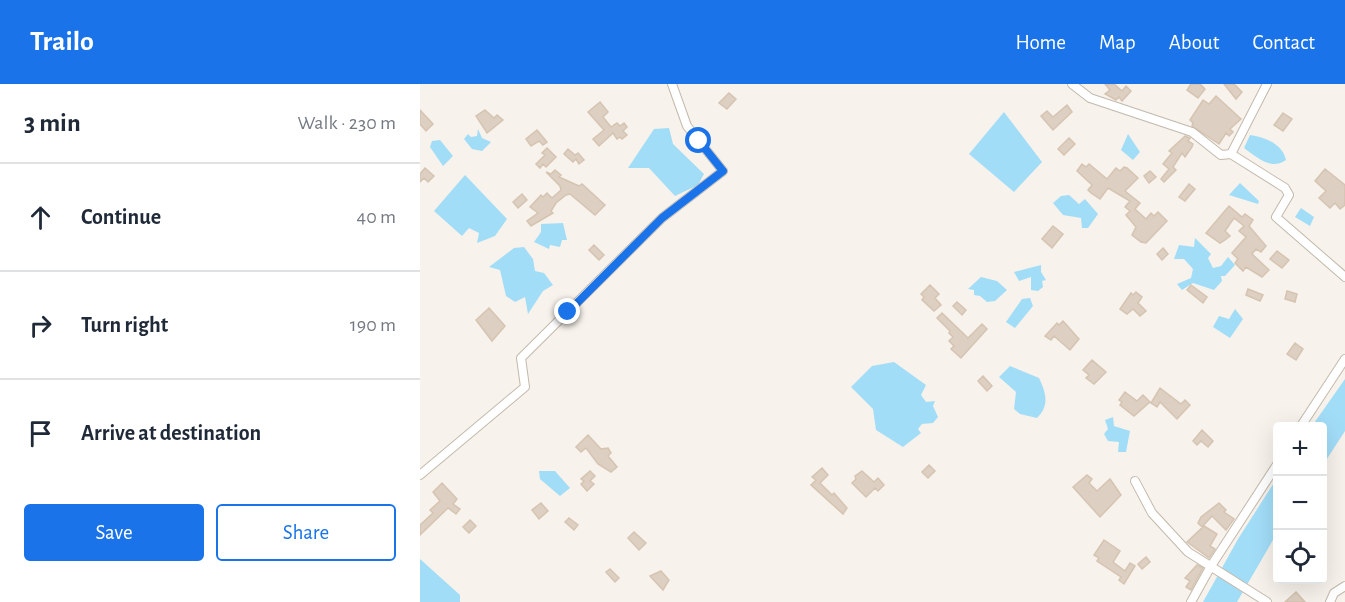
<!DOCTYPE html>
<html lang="en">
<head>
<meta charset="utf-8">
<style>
  body { margin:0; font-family:"Alegreya Sans",sans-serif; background:#f6f6f7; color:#1f2937 }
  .controls { position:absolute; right:18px; bottom:18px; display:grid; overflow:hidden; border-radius:6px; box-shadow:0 6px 24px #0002 }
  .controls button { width:54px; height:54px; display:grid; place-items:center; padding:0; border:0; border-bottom:2px solid #e0e1e3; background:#fff; color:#1f2937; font:30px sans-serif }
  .stop { position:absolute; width:18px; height:18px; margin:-14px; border:4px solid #1a73e8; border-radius:50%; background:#fff }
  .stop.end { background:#1a73e8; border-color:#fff; box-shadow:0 2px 6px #0008 }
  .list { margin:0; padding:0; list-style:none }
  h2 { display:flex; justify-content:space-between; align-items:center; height:78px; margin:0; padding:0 24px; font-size:26px }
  h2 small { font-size:20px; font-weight:400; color:#747a83 }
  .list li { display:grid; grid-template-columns:39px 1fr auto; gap:18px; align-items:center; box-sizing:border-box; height:108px; padding:0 24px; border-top:2px solid #e0e1e3 }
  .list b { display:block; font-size:22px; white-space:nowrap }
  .list em { font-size:20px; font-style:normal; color:#747a83 }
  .actions { display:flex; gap:12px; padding:18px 24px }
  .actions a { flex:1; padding:14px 0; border:2px solid #1a73e8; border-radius:6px; text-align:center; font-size:21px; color:#1a73e8 }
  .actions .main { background:#1a73e8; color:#fff }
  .icon { flex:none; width:33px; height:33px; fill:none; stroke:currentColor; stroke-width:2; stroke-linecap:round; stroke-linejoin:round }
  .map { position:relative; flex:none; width:925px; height:518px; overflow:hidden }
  header { display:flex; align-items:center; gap:36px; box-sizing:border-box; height:84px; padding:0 30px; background:#1a73e8; color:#fff }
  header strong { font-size:28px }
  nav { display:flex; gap:33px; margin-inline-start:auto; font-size:21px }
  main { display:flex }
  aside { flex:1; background:#fff }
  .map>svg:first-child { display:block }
  .water { fill:#a2ddf8 }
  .building { fill:#ddcfc1; stroke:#d5c4b1; stroke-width:1.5 }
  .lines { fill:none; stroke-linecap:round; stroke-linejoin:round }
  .minor-casing { stroke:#c3b9ac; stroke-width:10 }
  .minor { stroke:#fff; stroke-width:8 }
  .route { stroke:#1a73e8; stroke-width:8 }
</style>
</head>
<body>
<header>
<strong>Trailo</strong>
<nav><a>Home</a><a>Map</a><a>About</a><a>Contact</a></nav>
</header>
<main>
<aside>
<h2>3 min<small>Walk · 230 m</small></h2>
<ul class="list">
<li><svg class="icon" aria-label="ahead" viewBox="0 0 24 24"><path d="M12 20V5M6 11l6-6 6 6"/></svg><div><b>Continue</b></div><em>40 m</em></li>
<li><svg class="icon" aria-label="right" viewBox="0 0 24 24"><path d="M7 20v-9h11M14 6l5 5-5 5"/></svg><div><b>Turn right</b></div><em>190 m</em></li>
<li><svg class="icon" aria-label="arrive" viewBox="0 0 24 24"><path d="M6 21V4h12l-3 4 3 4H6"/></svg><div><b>Arrive at destination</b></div></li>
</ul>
<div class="actions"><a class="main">Save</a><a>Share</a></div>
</aside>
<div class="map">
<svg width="925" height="518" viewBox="0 0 925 518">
  <rect width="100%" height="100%" fill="#f7f2eb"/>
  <path class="water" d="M 584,28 L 622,78 L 594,108 L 549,70 Z
    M 249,44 L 253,60 L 284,90 L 278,101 L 255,112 L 229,84 L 208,84 L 234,45 Z
    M 58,45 L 62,54 L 71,58 L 62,67 L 52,65 L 44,55 L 48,50 L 51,53 L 57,52 Z
    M 708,50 L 720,68 L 713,76 L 701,66 Z
    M 830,51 C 845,53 863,60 866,76 C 851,87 837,73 824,64 Z
    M 20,56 L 33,72 L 23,82 L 10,63 L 12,57 Z
    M 45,91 L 87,135 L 75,152 L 57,159 L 59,149 L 49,144 L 42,152 L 14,127 Z
    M 820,99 L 839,117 L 838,120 L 809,111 Z
    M 649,111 L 659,120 L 665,115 L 678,130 L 668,144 L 662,144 L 661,134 L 643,131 L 633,119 L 641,112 Z
    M 881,124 L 894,133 L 890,142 L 875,133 Z
    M 143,139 L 147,156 L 142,156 L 140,163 L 130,161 L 129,165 L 114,158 L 121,148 L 121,140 Z
    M 775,154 L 791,170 L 788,174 L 793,184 L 801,182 L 808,173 L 815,181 L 805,192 L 801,192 L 802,197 L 794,206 L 773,199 L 762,206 L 757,200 L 771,194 L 773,185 L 764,175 L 754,175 L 759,161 L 774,163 Z
    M 104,163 L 113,175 L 115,187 L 124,189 L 133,201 L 123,207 L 108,230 L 105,213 L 95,218 L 86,212 L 80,186 L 69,183 L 94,164 Z
    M 621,181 L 621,188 L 626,196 L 622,197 L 623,203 L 618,207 L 611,206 L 611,193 L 599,197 L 594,188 Z
    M 561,193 L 577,197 L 587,206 L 575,217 L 567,218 L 560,212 L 554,211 L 554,206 L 548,205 Z
    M 610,214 L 613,222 L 595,244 L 586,238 L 602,215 Z
    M 815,225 L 823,235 L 810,254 L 793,243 L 799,232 L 809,235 Z
    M 474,278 L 506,301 L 501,311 L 506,318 L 515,317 L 513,322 L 518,333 L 513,339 L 502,340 L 498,345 L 501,349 L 483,363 L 456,346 L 453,325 L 431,303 L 452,282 Z
    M 590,282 L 619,294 C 626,309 630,321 617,334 L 600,330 L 594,325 L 596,308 L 579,293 Z
    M 925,295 L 925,347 L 903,381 L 902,342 L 892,342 Z
    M 693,333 L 694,342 L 710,347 L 706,368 L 698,368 L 699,358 L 688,357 L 684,350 L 688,345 L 685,336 Z
    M 119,387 L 135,387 L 150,404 L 140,412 L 120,395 Z
    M 857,394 L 857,449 L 817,518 L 783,518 L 818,455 Z
    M 0,475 L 40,511 L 40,518 L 0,518 Z"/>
  <path class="building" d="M 685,0 L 694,0 L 702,7 L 706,2 L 711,7 L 702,17 L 699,13 L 696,16 L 685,10 L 690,6 Z
    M 771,0 L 780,0 L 785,5 L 778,14 L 767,6 Z
    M 804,0 L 814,0 L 822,8 L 816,15 Z
    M 309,9 L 316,15 L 307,25 L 299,19 Z
    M 796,12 L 821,35 L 810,45 L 813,48 L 809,52 L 806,49 L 799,60 L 772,42 L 773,39 L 770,36 L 783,16 L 789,20 Z
    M 180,18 L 188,28 L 183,33 L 191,43 L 197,39 L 200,42 L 204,39 L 207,43 L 203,47 L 207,51 L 202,55 L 200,53 L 197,55 L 193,49 L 179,62 L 173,55 L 184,46 L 168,28 Z
    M 647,21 L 652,28 L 633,46 L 621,32 L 627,27 L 633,33 Z
    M 0,26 L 13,40 L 6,47 L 0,40 Z
    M 65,26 L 74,34 L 77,31 L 83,36 L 67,49 L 56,32 Z
    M 863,29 L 872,35 L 863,47 L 854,41 Z
    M 117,46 L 127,58 L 123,61 L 119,57 L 111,62 L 106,55 Z
    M 765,52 L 770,54 L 768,57 L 773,60 L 772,63 L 765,73 L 762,69 L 753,83 L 756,86 L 744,98 L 741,95 L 749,85 L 743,80 L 752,69 L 749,67 Z
    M 649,54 L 655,60 L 644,71 L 638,65 Z
    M 127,64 L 136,73 L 126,83 L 123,80 L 120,84 L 116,80 L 125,71 L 122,69 Z
    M 148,65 L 155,71 L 158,69 L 164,76 L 159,80 L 156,75 L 153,78 L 144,70 Z
    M 662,80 L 666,83 L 669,80 L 687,95 L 696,84 L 700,87 L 704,83 L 707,84 L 718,94 L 705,107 L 720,119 L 715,125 L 726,135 L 731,129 L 734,132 L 738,128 L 747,137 L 726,159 L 721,158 L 712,151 L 716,143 L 706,131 L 710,127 L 705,123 L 710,117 L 688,104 L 680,115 L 671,109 L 668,106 L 672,101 L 657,87 Z
    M 5,84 L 14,92 L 8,98 L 4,94 L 0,98 L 0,90 Z
    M 905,85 L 925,101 L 925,121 L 920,125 L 915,119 L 910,124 L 899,114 L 906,107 L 895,97 Z
    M 135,86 L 141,91 L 139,93 L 159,102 L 162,100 L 185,121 L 175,131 L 150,110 L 146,111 L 136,119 L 131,127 L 133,129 L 111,142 L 107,137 L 118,129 L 110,123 L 121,111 L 123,113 L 127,109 L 132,114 L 141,106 L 140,102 L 126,88 L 131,90 Z
    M 730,87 L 736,93 L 729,99 L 724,92 Z
    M 769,100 L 775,105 L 765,117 L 759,113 Z
    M 102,110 L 107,116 L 98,124 L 93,118 Z
    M 809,122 L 822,133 L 825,130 L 833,136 L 829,142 L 846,162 L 841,168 L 836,165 L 832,170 L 849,186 L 842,193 L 826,183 L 823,187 L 815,179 L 818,175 L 812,169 L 826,153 L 819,147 L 824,142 L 814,134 L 805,147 L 810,152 L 805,156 L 800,159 L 786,149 Z
    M 633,142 L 643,150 L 632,164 L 622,155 Z
    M 174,161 L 184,171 L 179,176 L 169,166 Z
    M 743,164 L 748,170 L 742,176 L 737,170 Z
    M 857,167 L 869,176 L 862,184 L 850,175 Z
    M 510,201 L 519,210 L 515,214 L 521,221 L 514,227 L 502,216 L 504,213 L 501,210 Z
    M 771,201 L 787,213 L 783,219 L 767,206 Z
    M 828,205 L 843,211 L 840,217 L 826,211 Z
    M 867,207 L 877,210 L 875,218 L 865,215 Z
    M 716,208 L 722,213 L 718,219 L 726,227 L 720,232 L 713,225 L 707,230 L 700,225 L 711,209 L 713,211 Z
    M 537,218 L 546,226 L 542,231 L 533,222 Z
    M 69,224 L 85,242 L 72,257 L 56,236 Z
    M 522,229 L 548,254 L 562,240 L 567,245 L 541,274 L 531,265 L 534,262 L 529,257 L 533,253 L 529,249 L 530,247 L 517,234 Z
    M 643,237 L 659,255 L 650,266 L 634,252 L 631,256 L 625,252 L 637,239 L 639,241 Z
    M 875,259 L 883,265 L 876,276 L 867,270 Z
    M 672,276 L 686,288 L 674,300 L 666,294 L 669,291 L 663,286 Z
    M 563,292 L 572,302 L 567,307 L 558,297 Z
    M 740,304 L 761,320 L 765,316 L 770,321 L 757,335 L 740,318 L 737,323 L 731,319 Z
    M 705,308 L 717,317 L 723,311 L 730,318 L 714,332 L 700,321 L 702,318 L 699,316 Z
    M 782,346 L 793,357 L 788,363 L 781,357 L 777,361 L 773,357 Z
    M 168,351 L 181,365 L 188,364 L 191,369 L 188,372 L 197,383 L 191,388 L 178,380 L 166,364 L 161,368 L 156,363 Z
    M 509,381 L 515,387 L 508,394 L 502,388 Z
    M 402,384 L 408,391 L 400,399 L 412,411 L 414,409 L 427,424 L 423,430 L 391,401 L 396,396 L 392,393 Z
    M 170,387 L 175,392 L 170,397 L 174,400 L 167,407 L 161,400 L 164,397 L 161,395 Z
    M 442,387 L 454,398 L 458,394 L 464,401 L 458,407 L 455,404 L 446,413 L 432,399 L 436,395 L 435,392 Z
    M 667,391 L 672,395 L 669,399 L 677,407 L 690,395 L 701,411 L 680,433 L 653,403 Z
    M 22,399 L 37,415 L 33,420 L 40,425 L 36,430 L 28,424 L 0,451 L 0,441 L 13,429 L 10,426 L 20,417 L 13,408 Z
    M 121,419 L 128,427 L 119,435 L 112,426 Z
    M 799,419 L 806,426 L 804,428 L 814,435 L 806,446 L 792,432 L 782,443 L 778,439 L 781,433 Z
    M 149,434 L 158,441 L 154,446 L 145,438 Z
    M 50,436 L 56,442 L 49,449 L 43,443 Z
    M 784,442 L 797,450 L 790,462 L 795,465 L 789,474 L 767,458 Z
    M 214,448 L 226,459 L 219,466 L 208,454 Z
    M 684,456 L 700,467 L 693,478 L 705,487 L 710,479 L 715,482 L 704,500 L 699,496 L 701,493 L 677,477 L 679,474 L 674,471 Z
    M 726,473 L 730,478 L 722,485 L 718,480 Z
    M 777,481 L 783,484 L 771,506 L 766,503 L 770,497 L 765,494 Z
    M 190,485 L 199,494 L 195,498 L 186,488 Z
    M 241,487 L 249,496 L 243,506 L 230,492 Z
    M 876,508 L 885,518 L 865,518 Z"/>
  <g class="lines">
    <g class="minor-casing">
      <path id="minor" d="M 652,0 L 670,14 L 772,48 L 801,71 L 811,70
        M 847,0 L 811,70 L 865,104 L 869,111 L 856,133 L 925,193
        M 881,342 L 925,275
        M 0,391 L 105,303 L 101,274 L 242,134 L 303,87 L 267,42 L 252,0
        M 715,397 L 732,429 L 768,468 L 847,518
        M 771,518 L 791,482 L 858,379
        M 910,518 L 914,509 L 925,502"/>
    </g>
    <use href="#minor" class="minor"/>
  </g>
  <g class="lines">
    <path class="route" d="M 148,228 L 242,134 L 303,87 L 279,57"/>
  </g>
</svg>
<div class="controls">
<button>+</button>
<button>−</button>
<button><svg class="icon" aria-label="locate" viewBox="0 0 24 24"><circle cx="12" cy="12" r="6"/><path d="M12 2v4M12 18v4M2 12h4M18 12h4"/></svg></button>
</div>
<div class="stop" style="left:279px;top:57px"></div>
<div class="stop end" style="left:148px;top:228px"></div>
</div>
</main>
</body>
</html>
